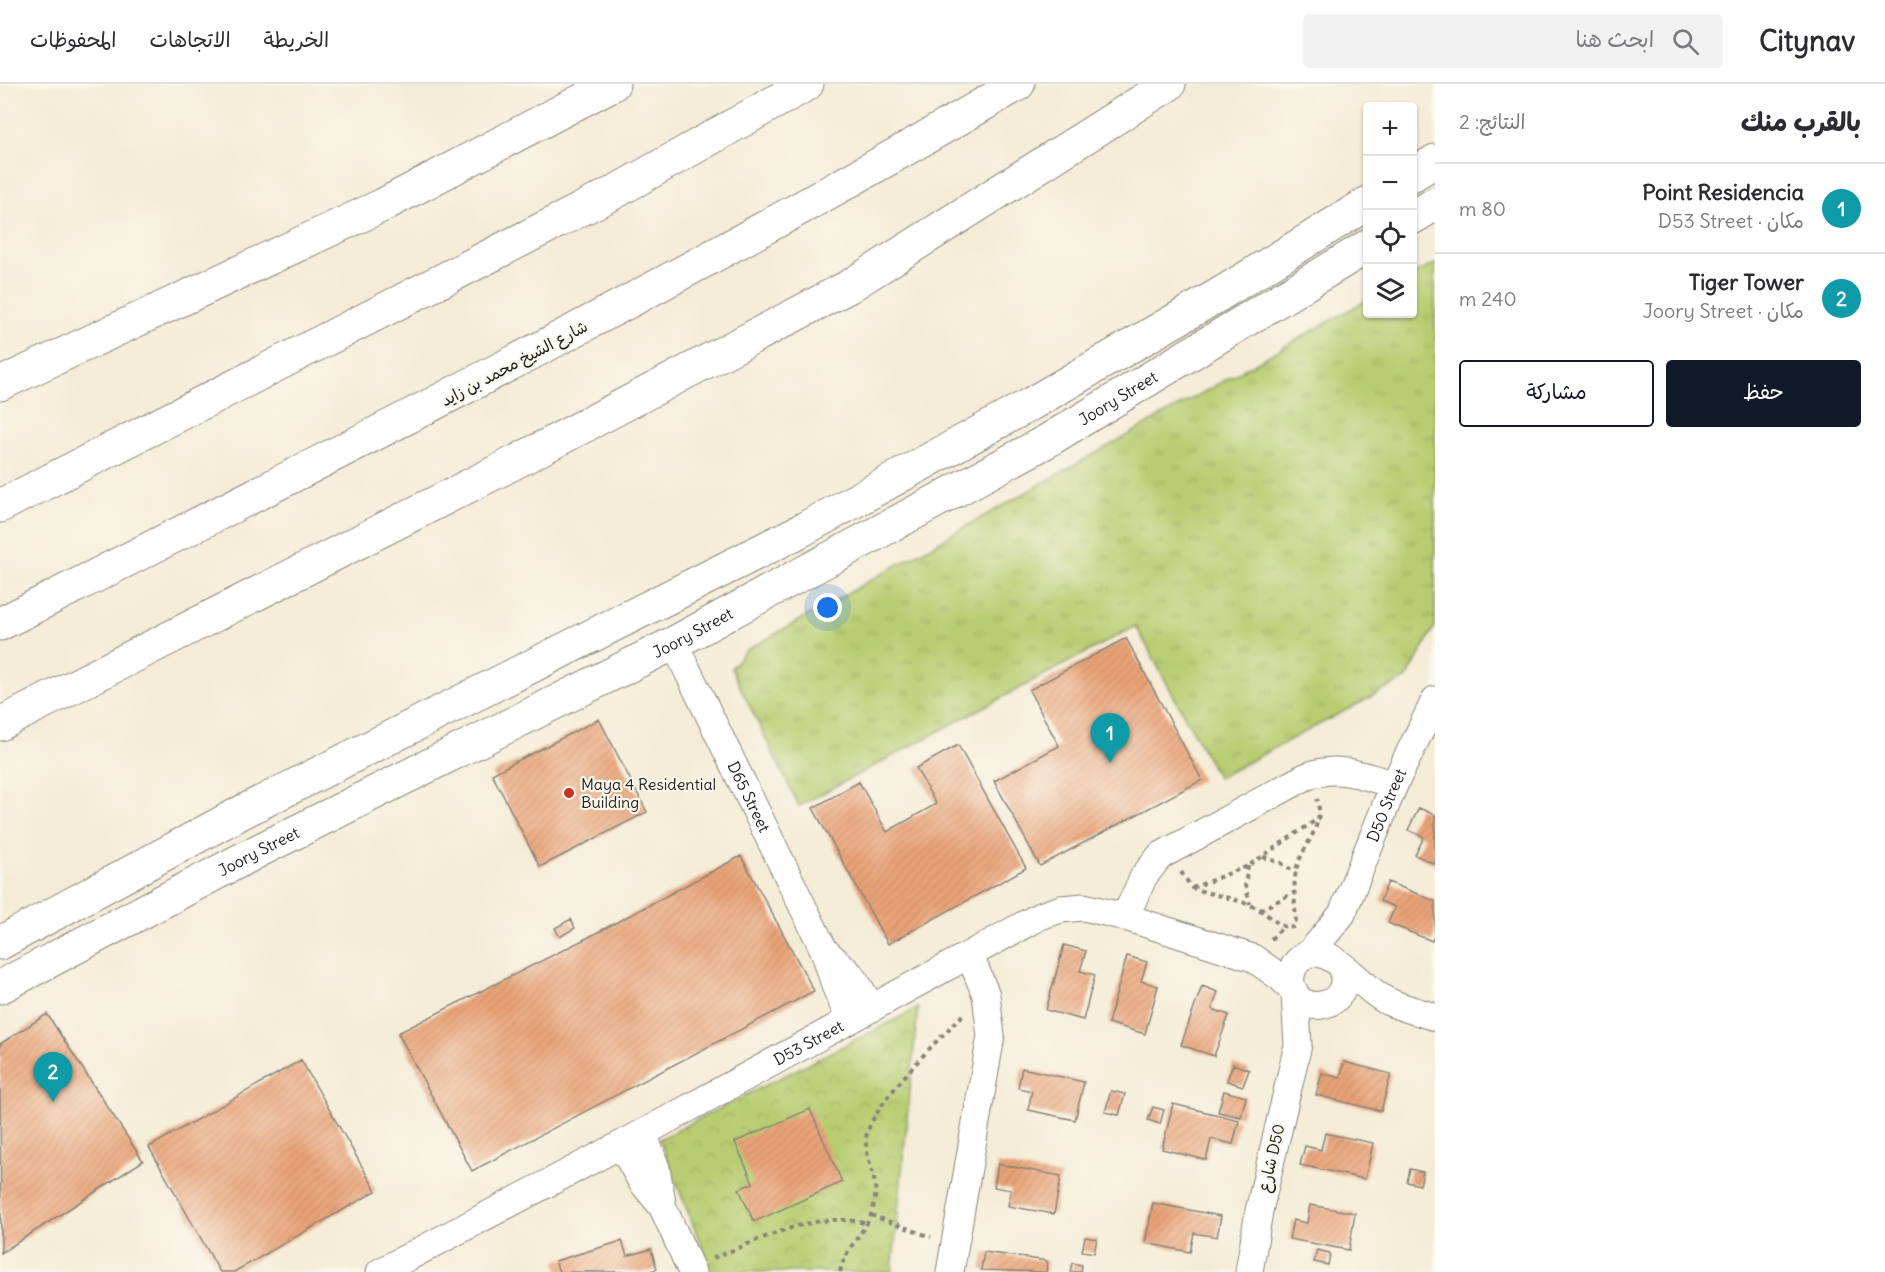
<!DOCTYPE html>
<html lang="ar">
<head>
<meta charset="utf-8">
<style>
  body { margin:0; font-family:Delius,"Playpen Sans Arabic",sans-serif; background:#f2f2f3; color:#2b2b33; direction:rtl }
  .controls { position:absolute; right:18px; top:18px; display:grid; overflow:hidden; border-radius:6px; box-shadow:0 2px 4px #0004 }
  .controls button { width:54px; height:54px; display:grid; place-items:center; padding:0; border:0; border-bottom:2px solid #e1e1e2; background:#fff; color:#2b2b33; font:30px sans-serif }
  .you { position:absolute; left:828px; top:524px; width:21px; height:21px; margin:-15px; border:4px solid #fff; border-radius:50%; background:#1a73e8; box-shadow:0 0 0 9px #1a73e833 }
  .badge { display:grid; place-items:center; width:39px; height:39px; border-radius:50%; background:#111827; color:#fff; font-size:20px; font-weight:700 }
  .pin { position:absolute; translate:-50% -50px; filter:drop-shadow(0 2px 3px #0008) }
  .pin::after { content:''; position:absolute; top:32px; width:21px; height:18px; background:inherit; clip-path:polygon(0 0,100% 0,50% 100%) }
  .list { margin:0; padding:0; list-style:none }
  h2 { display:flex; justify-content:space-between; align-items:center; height:78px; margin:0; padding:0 24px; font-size:26px }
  h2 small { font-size:20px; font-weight:400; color:#7c7c81 }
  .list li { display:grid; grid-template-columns:39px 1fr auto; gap:18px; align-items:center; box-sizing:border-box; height:90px; padding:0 24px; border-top:2px solid #e1e1e2 }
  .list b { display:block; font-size:22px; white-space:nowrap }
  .list p { margin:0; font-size:20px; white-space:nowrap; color:#7c7c81 }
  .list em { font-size:20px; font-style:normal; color:#7c7c81 }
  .actions { display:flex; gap:12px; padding:18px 24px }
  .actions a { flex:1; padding:14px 0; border:2px solid #111827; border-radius:6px; text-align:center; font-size:21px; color:#111827 }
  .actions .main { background:#111827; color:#fff }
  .icon { flex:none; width:33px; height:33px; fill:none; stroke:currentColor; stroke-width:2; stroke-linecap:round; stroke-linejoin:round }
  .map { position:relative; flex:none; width:1435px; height:1188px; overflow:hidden; direction:ltr }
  header { display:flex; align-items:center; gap:36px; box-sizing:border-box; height:84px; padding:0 30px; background:#fff; border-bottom:2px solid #e1e1e2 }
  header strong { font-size:28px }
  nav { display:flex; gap:33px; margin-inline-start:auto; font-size:21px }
  .search { width:420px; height:54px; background:#f2f2f3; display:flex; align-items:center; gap:15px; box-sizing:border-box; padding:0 21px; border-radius:6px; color:#7c7c81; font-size:22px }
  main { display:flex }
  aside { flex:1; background:#fff }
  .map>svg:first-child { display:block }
  .grass { fill:url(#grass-tufts); stroke:#6a7446; stroke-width:1.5 }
  .park { fill:url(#park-crowns); stroke:#6a7446; stroke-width:1.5 }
  .building { fill:url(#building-hatch) }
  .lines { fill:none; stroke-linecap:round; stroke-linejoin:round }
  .street-casing { stroke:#888479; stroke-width:29 }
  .secondary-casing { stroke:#888479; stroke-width:35 }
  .highway-casing { stroke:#888479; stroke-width:35 }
  .path { stroke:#888479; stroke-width:4; stroke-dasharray:4.5 4.5; stroke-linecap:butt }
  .street { stroke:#fff; stroke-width:27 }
  .secondary { stroke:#fff; stroke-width:33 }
  .highway { stroke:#fff; stroke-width:33 }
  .poi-dot { fill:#c8321e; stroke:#fbf7ec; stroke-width:2 }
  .labels { text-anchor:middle; stroke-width:4.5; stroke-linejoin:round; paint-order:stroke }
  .street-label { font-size:16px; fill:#1c1c1c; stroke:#fbf7ec }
  .poi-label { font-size:16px; fill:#1c1c1c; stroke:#fbf7ec; text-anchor:start }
</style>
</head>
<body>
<header>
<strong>Citynav</strong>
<div class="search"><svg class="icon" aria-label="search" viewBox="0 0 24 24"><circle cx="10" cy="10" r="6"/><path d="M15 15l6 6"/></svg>ابحث هنا</div>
<nav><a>الخريطة</a><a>الاتجاهات</a><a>المحفوظات</a></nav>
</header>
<main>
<aside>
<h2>بالقرب منك<small>النتائج: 2</small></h2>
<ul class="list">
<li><span class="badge" style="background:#0f9aa8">1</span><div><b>Point Residencia</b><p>مكان · D53 Street</p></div><em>80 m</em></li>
<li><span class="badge" style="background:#0f9aa8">2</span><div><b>Tiger Tower</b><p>مكان · Joory Street</p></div><em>240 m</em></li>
</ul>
<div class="actions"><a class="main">حفظ</a><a>مشاركة</a></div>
</aside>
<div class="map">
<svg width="1435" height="1188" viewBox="0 0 1435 1188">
  <defs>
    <pattern id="grass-tufts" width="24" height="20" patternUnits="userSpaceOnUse" patternTransform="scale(1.5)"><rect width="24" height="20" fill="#b8cd71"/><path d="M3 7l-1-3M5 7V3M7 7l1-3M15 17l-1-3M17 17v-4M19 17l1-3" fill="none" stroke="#9eaf61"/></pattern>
    <pattern id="park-crowns" width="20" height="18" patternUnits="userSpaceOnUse" patternTransform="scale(1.5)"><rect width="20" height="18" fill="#b8cd71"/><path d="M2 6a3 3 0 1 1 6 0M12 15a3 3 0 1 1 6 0" fill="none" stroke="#9eaf61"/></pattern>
    <pattern id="building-hatch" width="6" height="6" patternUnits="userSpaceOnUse" patternTransform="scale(1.5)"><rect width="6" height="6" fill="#eaa377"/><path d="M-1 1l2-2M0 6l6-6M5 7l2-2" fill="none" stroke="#c88c66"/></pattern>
  </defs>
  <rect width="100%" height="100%" fill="#fbf7ec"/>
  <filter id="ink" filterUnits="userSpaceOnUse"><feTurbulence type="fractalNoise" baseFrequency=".0167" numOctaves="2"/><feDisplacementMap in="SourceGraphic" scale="12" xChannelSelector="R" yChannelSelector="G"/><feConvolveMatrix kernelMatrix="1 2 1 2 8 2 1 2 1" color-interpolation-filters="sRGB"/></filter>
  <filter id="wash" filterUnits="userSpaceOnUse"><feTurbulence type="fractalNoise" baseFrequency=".008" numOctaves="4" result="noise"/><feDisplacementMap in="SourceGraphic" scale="24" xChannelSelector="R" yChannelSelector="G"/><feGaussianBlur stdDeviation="1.35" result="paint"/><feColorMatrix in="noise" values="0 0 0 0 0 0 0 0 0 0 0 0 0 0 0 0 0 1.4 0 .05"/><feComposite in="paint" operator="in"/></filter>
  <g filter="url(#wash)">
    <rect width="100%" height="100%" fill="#f4ecd6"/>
    <path class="grass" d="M 1435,180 L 1435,542 L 1407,594 L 1218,694 L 1136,542 L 799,722 L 731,584 L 745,567 L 1367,216 L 1368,230 L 1412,230 L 1413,190 Z"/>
    <path class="park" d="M 918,924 L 892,1188 L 712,1188 L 659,1055 Z"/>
    <g id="blocks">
      <path class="building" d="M 1126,554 L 1202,696 L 1040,782 L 994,697 L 1059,662 L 1029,606 Z
        M 599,635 L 647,728 L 540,783 L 492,690 Z
        M 958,661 L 1026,784 L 888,860 L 813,724 L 859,698 L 887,748 L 936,720 L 916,684 Z
        M 1419,724 L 1435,731 L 1435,780 L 1415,771 L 1424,753 L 1408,746 Z
        M 741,772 L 814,907 L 472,1087 L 398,949 L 587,854 Z
        M 1388,798 L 1435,817 L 1435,850 L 1432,857 L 1388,839 L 1395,823 L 1380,817 Z
        M 571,835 L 575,844 L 560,853 L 555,844 Z
        M 1064,861 L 1086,867 L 1080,887 L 1095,891 L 1083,936 L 1046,926 Z
        M 1127,872 L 1147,878 L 1141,897 L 1158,902 L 1145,950 L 1108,939 Z
        M 1202,902 L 1218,908 L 1212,925 L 1229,931 L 1214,972 L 1181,961 Z
        M 47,930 L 143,1077 L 1,1169 L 0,960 Z
        M 301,976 L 376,1107 L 234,1188 L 220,1188 L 149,1063 Z
        M 1344,978 L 1391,990 L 1381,1027 L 1316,1011 L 1322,989 L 1340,994 Z
        M 1233,980 L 1249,986 L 1243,1002 L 1227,997 Z
        M 1022,984 L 1084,998 L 1075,1036 L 1028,1026 L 1032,1007 L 1018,1004 Z
        M 1111,1007 L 1125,1010 L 1119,1031 L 1105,1028 Z
        M 1224,1007 L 1246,1013 L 1241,1033 L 1218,1028 Z
        M 1173,1020 L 1239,1036 L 1233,1060 L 1211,1055 L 1206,1076 L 1162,1065 Z
        M 1153,1023 L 1164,1026 L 1160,1040 L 1148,1036 Z
        M 810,1025 L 842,1098 L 754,1138 L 739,1105 L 753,1099 L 735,1058 Z
        M 1325,1049 L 1373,1059 L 1365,1095 L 1300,1081 L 1305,1062 L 1321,1066 Z
        M 998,1080 L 1061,1092 L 1054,1130 L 1008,1122 L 1011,1106 L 994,1103 Z
        M 1410,1085 L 1423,1088 L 1420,1101 L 1407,1098 Z
        M 1153,1119 L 1221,1132 L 1217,1153 L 1194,1149 L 1190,1168 L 1145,1159 Z
        M 1310,1121 L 1355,1129 L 1349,1166 L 1289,1155 L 1293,1136 L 1307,1139 Z
        M 1085,1153 L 1097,1155 L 1094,1169 L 1082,1167 Z
        M 622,1157 L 627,1172 L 651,1165 L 657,1185 L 647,1188 L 559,1188 L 555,1177 Z
        M 1317,1166 L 1330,1169 L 1328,1181 L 1314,1178 Z
        M 984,1168 L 1047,1177 L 1046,1188 L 981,1186 Z
        M 1072,1179 L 1082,1181 L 1081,1188 L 1070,1188 Z"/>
    </g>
  </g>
  <g filter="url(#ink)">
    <use href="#blocks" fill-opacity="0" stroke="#888479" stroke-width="1.5"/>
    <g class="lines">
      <g class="street-casing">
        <g id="street">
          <path id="s1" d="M 674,559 L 824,866 L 836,904 L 850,936"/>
          <path d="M 1125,833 L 1144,792 L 1160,772 L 1305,693 C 1337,680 1363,691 1394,701"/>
          <path d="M 825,867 L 853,893 L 872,924"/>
          <path id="s2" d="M 1310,869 L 1342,830 L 1394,701 L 1435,616"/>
          <path d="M 1342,883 C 1356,924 1298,936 1291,900 C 1290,891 1293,881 1300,875 C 1326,851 1361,905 1387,917 C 1402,924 1419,928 1435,933"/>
          <path d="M 643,1049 L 656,1084 L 663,1124 L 692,1188"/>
          <path d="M 621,1061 L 642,1098 L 661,1121"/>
          <path id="s3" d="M 380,1188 L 643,1049 L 1040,832 L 1061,825 L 1084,823 L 1125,833 L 1253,874 L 1281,894 L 1294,907"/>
          <path d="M 950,1188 L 991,952 L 986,911 L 970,872"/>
          <path d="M 1249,1188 L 1259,1127 L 1298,961 L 1295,909"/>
        </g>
      </g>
      <g class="secondary-casing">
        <g id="secondary">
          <path d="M 1412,91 L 1435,77"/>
          <path d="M 1412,134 L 1435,120"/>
          <path d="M 0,859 L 244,727 L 800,447 L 1029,321 L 1217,212 L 1368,119"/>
          <path id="s4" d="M 0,903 L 260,766 L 674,559 L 1047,357 L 1368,162"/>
        </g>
      </g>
      <g class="highway-casing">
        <path id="highway" d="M 0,300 L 383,121 L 613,0
          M 0,422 L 613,109 L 807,0
          M 0,540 C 343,367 687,195 1018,0
          M 0,640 L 504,384 L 848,203 L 1169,0"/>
      </g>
      <path class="path" d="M 1263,773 L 1281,779 L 1296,789
        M 1248,782 L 1245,801 L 1250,820
        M 1181,788 L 1192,804 C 1215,812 1239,814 1260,826 C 1271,832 1281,846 1293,843 L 1296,839 C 1295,821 1293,804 1296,786 C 1302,762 1326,741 1317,715
        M 1192,804 L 1248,782 L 1319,734
        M 1260,826 L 1293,809
        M 1271,855 L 1283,843
        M 871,1131 L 931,1153
        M 713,1174 C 759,1157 818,1124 867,1140
        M 840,1188 C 846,1160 867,1149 873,1124 C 881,1096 866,1081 866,1056 C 866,1027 940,953 963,931"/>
      <use href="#street" class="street"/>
      <use href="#secondary" class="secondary"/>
      <use href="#highway" class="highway"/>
    </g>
  </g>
  <circle class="poi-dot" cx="569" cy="709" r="6"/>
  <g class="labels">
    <g class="street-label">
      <text transform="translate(514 279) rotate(-28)" y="6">شارع الشيخ محمد بن زايد</text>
      <text dy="6" stroke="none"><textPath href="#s4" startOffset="1264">Joory Street</textPath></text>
      <text dy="6" stroke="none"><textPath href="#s4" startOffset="778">Joory Street</textPath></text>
      <text dy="6" stroke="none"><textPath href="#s1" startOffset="171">D65 Street</textPath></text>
      <text dy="6" stroke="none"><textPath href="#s2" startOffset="168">D50 Street</textPath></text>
      <text dy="6" stroke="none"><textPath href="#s4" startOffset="292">Joory Street</textPath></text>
      <text dy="6" stroke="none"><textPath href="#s3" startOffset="486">D53 Street</textPath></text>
      <text transform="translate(1271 1074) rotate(-77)" y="6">شارع D50</text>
    </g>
    <g class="poi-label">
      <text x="581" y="706">Maya 4 Residential<tspan x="581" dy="18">Building</tspan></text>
    </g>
  </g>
</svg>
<div class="controls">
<button>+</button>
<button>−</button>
<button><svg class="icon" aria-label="locate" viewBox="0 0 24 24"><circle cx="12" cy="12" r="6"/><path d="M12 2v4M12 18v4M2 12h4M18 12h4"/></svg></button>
<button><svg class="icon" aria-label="layers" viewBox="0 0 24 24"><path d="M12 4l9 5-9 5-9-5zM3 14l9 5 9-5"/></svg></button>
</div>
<div class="you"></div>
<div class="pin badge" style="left:1110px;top:679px;background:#0f9aa8">1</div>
<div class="pin badge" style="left:53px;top:1018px;background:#0f9aa8">2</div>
</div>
</main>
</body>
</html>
